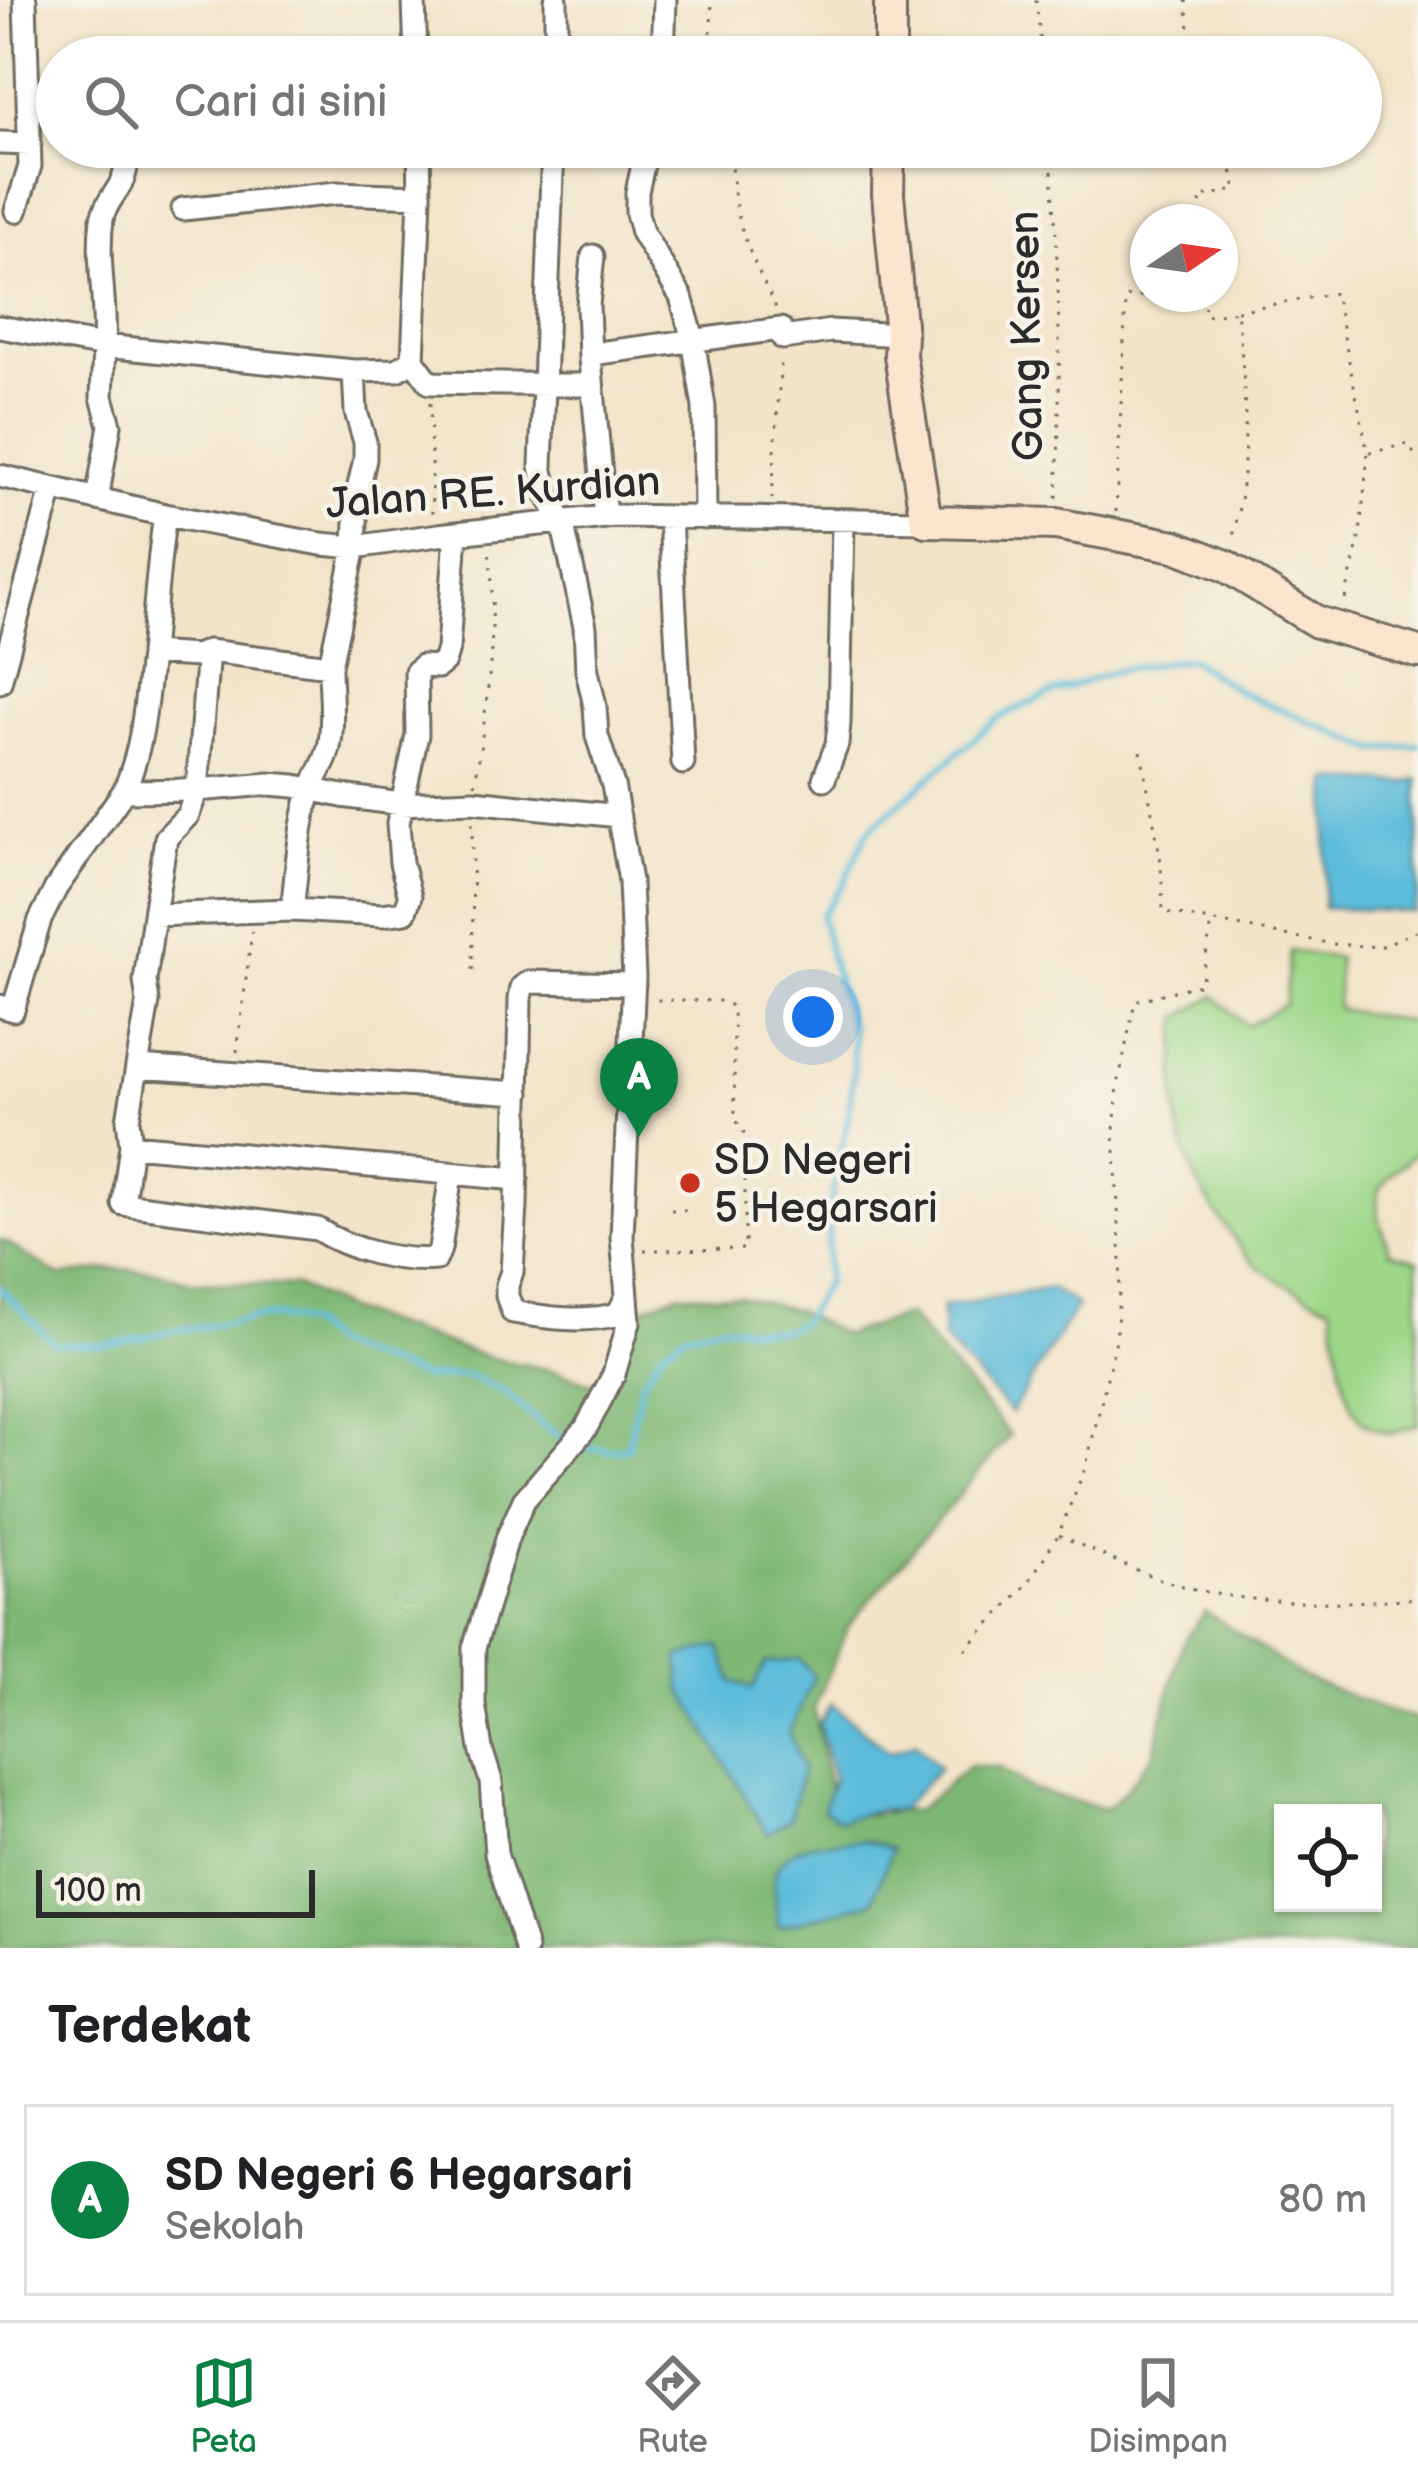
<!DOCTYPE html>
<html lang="id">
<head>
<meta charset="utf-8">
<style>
  body { margin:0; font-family:"Balsamiq Sans",sans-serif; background:#f2f2f2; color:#202124 }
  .controls { position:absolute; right:36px; bottom:36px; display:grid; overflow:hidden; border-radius:0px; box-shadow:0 3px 9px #0004 }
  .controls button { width:108px; height:108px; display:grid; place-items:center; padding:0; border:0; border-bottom:3px solid #e0e0e0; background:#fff; color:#202124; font:60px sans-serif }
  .compass { position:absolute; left:1130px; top:204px; width:108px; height:108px; border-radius:50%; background:#fff; box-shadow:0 3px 9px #0004; rotate:77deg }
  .scale { position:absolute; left:36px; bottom:30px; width:279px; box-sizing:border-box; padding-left:12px; border:6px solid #2b2b2b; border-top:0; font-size:33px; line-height:42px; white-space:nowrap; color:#2b2b2b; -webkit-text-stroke:9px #f7f3e8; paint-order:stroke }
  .you { position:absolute; left:813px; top:1017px; width:42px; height:42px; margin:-30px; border:9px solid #fff; border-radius:50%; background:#1a73e8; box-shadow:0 0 0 18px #1a73e833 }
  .badge { display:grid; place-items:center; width:78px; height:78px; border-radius:50%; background:#0b8043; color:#fff; font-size:39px; font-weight:700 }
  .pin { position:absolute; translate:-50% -99px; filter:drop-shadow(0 3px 6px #0008) }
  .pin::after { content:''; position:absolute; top:63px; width:42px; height:36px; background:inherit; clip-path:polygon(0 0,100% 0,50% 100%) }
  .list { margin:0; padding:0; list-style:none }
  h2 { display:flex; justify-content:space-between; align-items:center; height:156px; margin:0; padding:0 48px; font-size:51px }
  h2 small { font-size:39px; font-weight:400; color:#757577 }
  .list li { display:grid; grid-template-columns:78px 1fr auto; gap:36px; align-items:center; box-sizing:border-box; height:192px; margin:0 24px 24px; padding:0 24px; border:3px solid #e0e0e0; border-radius:0px }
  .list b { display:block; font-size:45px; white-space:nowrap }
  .list p { margin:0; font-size:39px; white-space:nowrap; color:#757577 }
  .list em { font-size:39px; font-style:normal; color:#757577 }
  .icon { flex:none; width:66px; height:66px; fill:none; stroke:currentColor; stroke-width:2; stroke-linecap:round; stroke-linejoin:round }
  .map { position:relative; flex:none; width:1418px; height:1948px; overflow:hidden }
  .search { position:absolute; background:#fff; box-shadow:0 3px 9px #0004; left:36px; right:36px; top:36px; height:132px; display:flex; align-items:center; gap:30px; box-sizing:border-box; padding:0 42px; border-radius:66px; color:#757577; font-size:45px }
  .sheet { height:372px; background:#fff }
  nav { display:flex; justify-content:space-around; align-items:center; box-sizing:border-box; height:168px; border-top:3px solid #e0e0e0; background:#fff; font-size:33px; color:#757577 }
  nav a { display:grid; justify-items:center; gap:6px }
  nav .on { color:#0b8043 }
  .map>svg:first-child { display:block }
  .green { fill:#9ed789; stroke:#64815a; stroke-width:3 }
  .forest { fill:#7eb875; stroke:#547250; stroke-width:3; fill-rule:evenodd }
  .water { fill:#5bbcda; stroke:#437482; stroke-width:3 }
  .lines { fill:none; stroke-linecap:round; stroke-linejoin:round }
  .stream { stroke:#5bbcda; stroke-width:6 }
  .street-casing { stroke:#716c62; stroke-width:27 }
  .secondary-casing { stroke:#716c62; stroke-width:36 }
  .path { stroke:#716c62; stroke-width:3; stroke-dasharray:3 9; stroke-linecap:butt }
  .street { stroke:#fff; stroke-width:21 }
  .secondary { stroke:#fce5cf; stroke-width:30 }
  .poi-dot { fill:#c8321e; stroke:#f7f3e8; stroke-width:4.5 }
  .labels { text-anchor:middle; stroke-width:9; stroke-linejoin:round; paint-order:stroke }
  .street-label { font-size:42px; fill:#2b2b2b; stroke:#f7f3e8 }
  .poi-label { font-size:42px; fill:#2b2b2b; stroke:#f7f3e8; text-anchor:start }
</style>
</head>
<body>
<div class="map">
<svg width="1418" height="1948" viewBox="0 0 1418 1948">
  <rect width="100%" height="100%" fill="#f7f3e8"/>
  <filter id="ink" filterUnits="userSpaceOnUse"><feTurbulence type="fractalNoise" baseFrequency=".00833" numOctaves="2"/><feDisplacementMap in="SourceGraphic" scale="24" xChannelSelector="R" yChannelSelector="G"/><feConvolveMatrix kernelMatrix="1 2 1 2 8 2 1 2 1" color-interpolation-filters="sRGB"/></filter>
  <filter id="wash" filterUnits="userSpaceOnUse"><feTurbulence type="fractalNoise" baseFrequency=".004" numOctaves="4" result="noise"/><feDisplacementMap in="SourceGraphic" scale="48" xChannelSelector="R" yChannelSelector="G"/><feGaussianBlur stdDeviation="2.7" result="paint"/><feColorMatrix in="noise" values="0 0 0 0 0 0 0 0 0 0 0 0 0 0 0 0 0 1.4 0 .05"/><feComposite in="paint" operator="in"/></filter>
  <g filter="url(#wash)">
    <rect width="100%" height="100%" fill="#f2e4c9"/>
    <path class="green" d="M 1290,951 L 1338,958 L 1337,1009 L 1418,1023 L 1418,1151 C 1371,1191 1369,1192 1390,1252 L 1418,1260 L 1418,1425 L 1390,1434 C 1383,1431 1369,1427 1363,1422 C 1341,1402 1337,1336 1332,1307 C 1306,1293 1272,1281 1251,1260 C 1242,1252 1235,1240 1228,1230 C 1172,1158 1170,1105 1179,1018 L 1214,996 L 1247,1026 L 1285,1004 Z"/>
    <path class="forest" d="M 0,1239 L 59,1276 L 110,1269 L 156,1271 L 189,1282 L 296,1286 L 349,1311 L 490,1358 L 552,1370 L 602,1387 L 645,1307 L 679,1293 L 740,1296 L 794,1310 L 844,1335 L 908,1315 L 1010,1435 L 848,1626 L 814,1709 L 834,1817 L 918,1810 L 969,1766 L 998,1768 L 1033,1790 L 1105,1809 L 1123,1793 L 1153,1754 L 1182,1645 L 1205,1611 L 1303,1677 L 1379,1708 L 1418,1720 L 1418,1948 L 0,1948 ZM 1283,1813 L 1373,1813 L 1373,1903 L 1283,1903 Z"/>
    <path class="water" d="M 1418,779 L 1418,895 L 1414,912 L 1323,908 L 1329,780 L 1407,783 Z
      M 1050,1288 L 1077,1305 L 1011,1413 L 943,1339 L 942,1307 Z
      M 720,1646 L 732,1681 L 752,1689 L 766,1663 L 799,1659 L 814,1677 L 789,1733 L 802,1769 L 790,1819 L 767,1834 L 681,1688 L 679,1657 Z
      M 831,1704 L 889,1752 L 915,1743 L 939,1768 L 899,1811 L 880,1809 L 840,1820 L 823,1809 L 833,1778 L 819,1724 Z
      M 864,1840 L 892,1849 L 872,1902 L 779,1927 C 778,1915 774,1901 774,1888 C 773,1837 829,1843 864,1840 Z"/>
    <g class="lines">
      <path class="stream" d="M 0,1288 L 55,1344 L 107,1345 L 177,1330 L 273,1316 L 308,1324 L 334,1346 L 426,1378 L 468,1375 L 504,1392 L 541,1424 L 565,1440
        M 576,1447 L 617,1450 L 628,1447 L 641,1384 L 661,1352 L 686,1333 L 720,1325 L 783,1331 L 801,1322 L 826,1283 L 830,1205 L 848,1118 L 854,1071 L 852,1028 L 831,960 L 821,916 L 844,883 L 868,831 L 998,718 L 1052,693 L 1122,669 L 1190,659 L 1240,692 L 1376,750 L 1418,745"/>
    </g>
  </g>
  <g filter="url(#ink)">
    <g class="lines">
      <g class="street-casing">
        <path id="street" d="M 414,0 L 416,57
          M 556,0 L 556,57
          M 663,57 L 665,0
          M 30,99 L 57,98
          M 0,143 L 30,144
          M 127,147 C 127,161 127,173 120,185 C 113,197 105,205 102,219 C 96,262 107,303 104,346 L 354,371 L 397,370 L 413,360
          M 553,147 L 541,466 L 547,494 L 562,522 L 571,562 L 585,627 L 587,671 L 595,706 L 597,736 L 613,785 L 630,881 L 634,977 L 622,1237 L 627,1296 L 618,1314 C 585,1323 546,1318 513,1312 L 507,1296 L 507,1285 L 512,1272 L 516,1206 L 520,999 L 522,987 L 529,982 L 634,984
          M 647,147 L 637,192 L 637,213 L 642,232 L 681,297 L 693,339 L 704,407 L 705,518
          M 420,196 L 413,360 L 430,383 L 592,385
          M 183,209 L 337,193 L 420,196 L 419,147
          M 16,211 L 30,166 L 25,0
          M 0,327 L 104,346 L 102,397 L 110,425 L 97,499
          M 783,338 L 831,331 L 901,335
          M 590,359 L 588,305 L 593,256
          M 0,476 L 165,515 L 321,544 L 355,547 L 438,535 L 615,516 L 926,521
          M 605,517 L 590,359 L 596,354 L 606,352 L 781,329
          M 670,518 L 683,763
          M 151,653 L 197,656 L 208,651
          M 330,666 C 330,692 334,716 330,742 C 328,762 314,777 309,796 C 298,832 297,872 292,910 L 382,915 L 405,912 L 410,897 L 401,863 L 398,823 L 417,735 L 416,672 L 422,666 L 438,667 L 444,662 L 448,649 L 456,533
          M 0,682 L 52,489
          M 824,779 L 837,744 L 839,724 L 843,520
          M 124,791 L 197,790 L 269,784 L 295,786 L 342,796 L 401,804 L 473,801 L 619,816
          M 154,915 L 292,910
          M 0,1006 L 13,1010 L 40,920 L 56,888 L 124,791 C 143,748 146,701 151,655 C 155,608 158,561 165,515
          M 138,1067 L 519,1093
          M 131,1145 L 128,1120 L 148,1002 L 145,981 L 154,915 L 166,838 L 188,815 L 197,790 L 208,651 L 330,666 L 355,547 L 357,495 L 365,459 L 365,442 L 356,412 L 354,371
          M 451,1174 L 440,1249 L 436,1259 C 397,1262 350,1250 317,1229 L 123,1204 L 131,1145 L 517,1179
          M 526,1948 L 496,1854 L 491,1781 L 481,1749 L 474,1704 L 474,1648 L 508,1536 L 524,1500 L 586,1428 L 614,1374 L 629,1322 L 627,1297"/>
      </g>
      <g class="secondary-casing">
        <path id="secondary" d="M 890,57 L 890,0
          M 889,147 L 888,194 L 901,335 L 900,355 L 926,521 L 1056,524 L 1175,546 L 1226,566 L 1317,622 L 1418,652"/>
      </g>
      <path class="path" d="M 1036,0 L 1042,57
        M 1186,0 L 1192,57
        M 710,57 L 712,0
        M 721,147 C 737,169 731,186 737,210 C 744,245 761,276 776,308
        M 1050,147 C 1060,264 1061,381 1057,498
        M 1199,147 L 1200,159 L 1229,153 L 1236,190 L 1200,197 L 1201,222
        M 1204,294 L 1205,316 L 1237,311 C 1246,387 1251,466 1232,541
        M 1237,311 L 1335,293 L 1368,453 L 1360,535 L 1344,603
        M 430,403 L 432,513
        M 1369,453 L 1408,444 L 1418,460
        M 772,499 L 781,358
        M 1116,512 L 1126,297 L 1191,294
        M 1141,751 L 1161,862 L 1163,912 L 1333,944 L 1380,947 L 1418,930
        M 475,784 C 487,707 498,626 489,549
        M 472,823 L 473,975
        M 237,1052 L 252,931
        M 671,1210 L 686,1210
        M 644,1250 L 745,1249 L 745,1135 L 735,1118 L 733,1007 L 723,1001 L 652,1000
        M 1059,1535 C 1098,1553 1138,1573 1179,1585 C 1256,1607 1339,1604 1418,1598
        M 965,1650 L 1028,1583 L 1058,1535 L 1086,1466 L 1116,1340 L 1121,1262 L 1114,1133 L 1118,1084 L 1135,1001 L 1201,984 L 1212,922"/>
      <use href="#street" class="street"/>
      <use href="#secondary" class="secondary"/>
    </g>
  </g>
  <circle class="poi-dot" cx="690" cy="1183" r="12"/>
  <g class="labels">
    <g class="street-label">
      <text transform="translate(1025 336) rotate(-91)" y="15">Gang Kersen</text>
      <text transform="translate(493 491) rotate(-4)" y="15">Jalan RE. Kurdian</text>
    </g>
    <g class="poi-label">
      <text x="714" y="1174">SD Negeri<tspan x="714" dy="48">5 Hegarsari</tspan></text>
    </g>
  </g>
</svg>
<div class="controls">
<button><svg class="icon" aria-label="locate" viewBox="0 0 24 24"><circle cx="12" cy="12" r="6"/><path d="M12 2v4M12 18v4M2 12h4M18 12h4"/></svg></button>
</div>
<svg class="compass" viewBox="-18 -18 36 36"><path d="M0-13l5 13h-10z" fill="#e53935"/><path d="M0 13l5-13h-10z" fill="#757577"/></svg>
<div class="scale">100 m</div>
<div class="you"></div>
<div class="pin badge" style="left:639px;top:1137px">A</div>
<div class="search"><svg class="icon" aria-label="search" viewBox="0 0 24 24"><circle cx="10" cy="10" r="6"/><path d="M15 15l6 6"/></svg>Cari di sini</div>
</div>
<section class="sheet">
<h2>Terdekat<small></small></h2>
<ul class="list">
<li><span class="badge">A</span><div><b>SD Negeri 6 Hegarsari</b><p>Sekolah</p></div><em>80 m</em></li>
</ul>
</section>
<nav>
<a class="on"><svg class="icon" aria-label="map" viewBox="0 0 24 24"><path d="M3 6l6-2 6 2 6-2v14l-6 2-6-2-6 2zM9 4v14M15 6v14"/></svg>Peta</a>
<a><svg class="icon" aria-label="directions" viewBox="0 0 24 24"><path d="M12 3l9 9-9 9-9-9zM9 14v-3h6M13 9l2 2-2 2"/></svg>Rute</a>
<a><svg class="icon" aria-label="saved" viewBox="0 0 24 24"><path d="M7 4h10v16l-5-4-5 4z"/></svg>Disimpan</a>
</nav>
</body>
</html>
